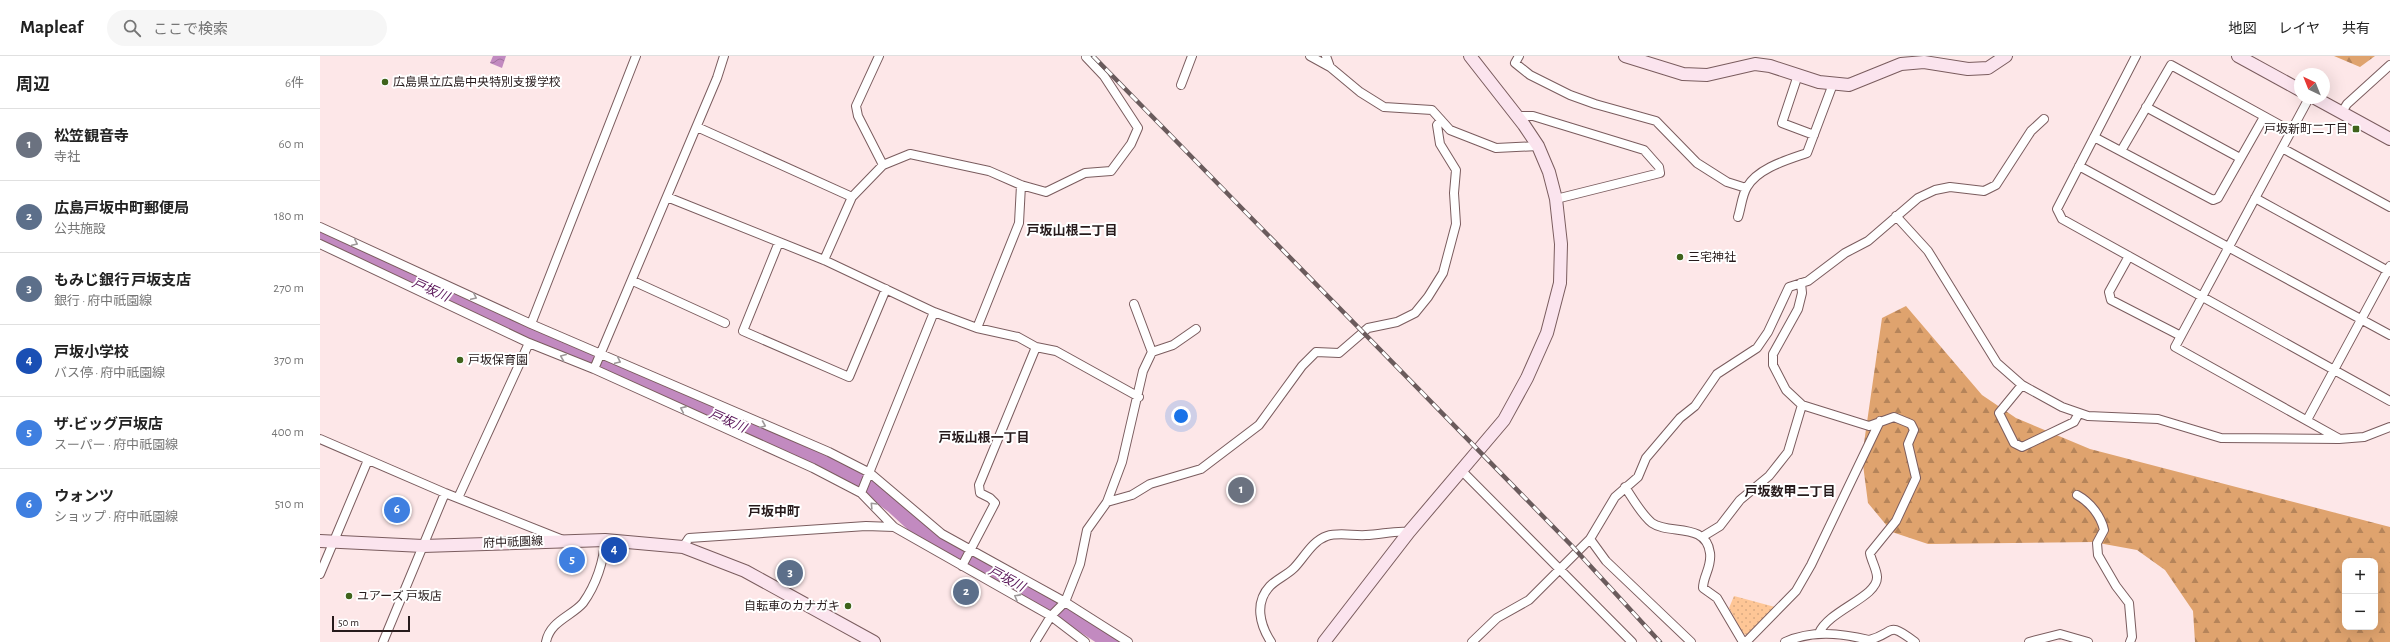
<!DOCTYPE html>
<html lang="ja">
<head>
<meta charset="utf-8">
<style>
  body { margin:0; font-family:"Alegreya Sans","Noto Sans JP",sans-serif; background:#f6f6f6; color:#222 }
  .controls { position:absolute; right:12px; bottom:12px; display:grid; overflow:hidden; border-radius:8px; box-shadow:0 4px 16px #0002 }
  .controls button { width:36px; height:36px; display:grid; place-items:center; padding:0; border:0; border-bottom:1px solid #e0e0e0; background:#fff; color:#222; font:20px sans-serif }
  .compass { position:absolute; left:1974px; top:12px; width:36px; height:36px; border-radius:50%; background:#fff; box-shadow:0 4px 16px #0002; rotate:317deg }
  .scale { position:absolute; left:12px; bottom:10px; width:78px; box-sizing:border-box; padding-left:4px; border:2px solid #261a1b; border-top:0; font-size:11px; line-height:14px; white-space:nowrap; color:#261a1b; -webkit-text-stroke:3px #fff; paint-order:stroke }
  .you { position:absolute; left:861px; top:360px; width:14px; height:14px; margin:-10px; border:3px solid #fff; border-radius:50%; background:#1a73e8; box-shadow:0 0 0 6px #1a73e833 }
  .badge { display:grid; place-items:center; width:26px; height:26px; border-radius:50%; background:#0f766e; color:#fff; font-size:13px; font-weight:700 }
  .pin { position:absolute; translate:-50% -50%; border:2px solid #fff; box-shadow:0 1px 4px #0006 }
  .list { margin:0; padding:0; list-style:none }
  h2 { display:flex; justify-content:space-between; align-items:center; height:52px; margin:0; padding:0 16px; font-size:17px }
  h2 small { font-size:13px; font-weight:400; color:#767676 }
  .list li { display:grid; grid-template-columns:26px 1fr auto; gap:12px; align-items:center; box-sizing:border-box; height:72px; padding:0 16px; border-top:1px solid #e0e0e0 }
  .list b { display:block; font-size:15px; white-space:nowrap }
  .list p { margin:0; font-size:13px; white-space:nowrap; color:#767676 }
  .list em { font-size:13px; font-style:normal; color:#767676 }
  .icon { flex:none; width:22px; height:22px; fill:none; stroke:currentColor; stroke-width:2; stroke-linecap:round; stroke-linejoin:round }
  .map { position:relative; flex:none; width:2070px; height:586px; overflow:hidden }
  header { display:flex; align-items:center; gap:24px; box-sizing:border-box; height:56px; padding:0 20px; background:#fff; border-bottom:1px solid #e0e0e0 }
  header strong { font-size:19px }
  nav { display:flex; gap:22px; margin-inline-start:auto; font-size:14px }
  .search { width:280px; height:36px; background:#f6f6f6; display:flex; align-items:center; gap:10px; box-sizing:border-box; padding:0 14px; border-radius:22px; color:#767676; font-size:15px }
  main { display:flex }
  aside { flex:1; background:#fff }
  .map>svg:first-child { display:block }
  .forest { fill:url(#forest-firs); fill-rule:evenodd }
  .park { fill:url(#park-dots) }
  .water { fill:url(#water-waves) }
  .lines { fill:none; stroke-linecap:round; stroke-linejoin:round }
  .river { stroke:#c28ac0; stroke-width:19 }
  .street-casing { stroke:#7a5c5e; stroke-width:10 }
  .secondary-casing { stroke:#7a5c5e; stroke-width:14 }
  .street { stroke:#fff; stroke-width:8 }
  .secondary { stroke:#fbe4ee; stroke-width:12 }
  .rail-casing { stroke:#6a5b5c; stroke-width:4.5 }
  .rail { stroke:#fff; stroke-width:3; stroke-dasharray:9; stroke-linecap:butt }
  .oneway { stroke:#9d9898 }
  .poi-dot { fill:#3f631b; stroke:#fff; stroke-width:1.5 }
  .labels { text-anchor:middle; stroke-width:4; stroke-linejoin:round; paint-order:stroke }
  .poi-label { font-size:12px; fill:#261a1b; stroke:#fff; text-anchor:start }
  .street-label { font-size:12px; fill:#261a1b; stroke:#fff }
  .neighbourhood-label { font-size:13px; font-weight:bold; fill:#261a1b; stroke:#fff }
  .water-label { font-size:13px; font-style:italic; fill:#581458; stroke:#fff }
</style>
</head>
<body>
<header>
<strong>Mapleaf</strong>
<div class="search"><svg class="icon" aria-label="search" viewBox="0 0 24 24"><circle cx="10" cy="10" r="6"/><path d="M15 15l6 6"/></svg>ここで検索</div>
<nav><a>地図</a><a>レイヤ</a><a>共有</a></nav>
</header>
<main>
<aside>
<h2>周辺<small>6件</small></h2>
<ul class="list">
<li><span class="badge" style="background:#6b7280">1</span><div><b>松笠観音寺</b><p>寺社</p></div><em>60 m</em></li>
<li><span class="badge" style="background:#5c6f8a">2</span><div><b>広島戸坂中町郵便局</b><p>公共施設</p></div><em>180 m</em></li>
<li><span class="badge" style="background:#5c6f8a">3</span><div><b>もみじ銀行 戸坂支店</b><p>銀行 · 府中祇園線</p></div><em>270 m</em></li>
<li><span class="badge" style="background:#1a4fb4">4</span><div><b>戸坂小学校</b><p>バス停 · 府中祇園線</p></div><em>370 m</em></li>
<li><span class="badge" style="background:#3f7fe0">5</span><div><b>ザ•ビッグ戸坂店</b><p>スーパー · 府中祇園線</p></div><em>400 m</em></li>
<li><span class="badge" style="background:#3f7fe0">6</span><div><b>ウォンツ</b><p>ショップ · 府中祇園線</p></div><em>510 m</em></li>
</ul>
</aside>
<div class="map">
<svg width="2070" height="586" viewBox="0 0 2070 586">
  <defs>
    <pattern id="forest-firs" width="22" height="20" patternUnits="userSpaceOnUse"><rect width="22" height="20" fill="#dfa36e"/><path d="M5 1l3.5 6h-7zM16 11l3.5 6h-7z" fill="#b5845a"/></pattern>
    <pattern id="park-dots" width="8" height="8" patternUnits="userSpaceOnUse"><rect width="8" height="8" fill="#fec696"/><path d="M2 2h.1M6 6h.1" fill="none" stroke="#daaa81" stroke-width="1.8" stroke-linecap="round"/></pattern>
    <pattern id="water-waves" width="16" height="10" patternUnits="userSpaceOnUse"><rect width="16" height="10" fill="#c28ac0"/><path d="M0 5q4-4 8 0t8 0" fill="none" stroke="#9d709b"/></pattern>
  </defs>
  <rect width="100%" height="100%" fill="#fde7e8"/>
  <path class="forest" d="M 2014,0 L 2055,0 L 2040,11 Z
    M 1586,250 L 1662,339 L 1696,362 L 1770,393 L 2070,471 L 2070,586 L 1875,586 L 1873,555 L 1845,514 L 1817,494 L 1773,486 L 1608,488 L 1572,476 L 1548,447 L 1542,401 L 1562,262 ZM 2025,505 L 2055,505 L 2055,571 L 2025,571 Z"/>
  <path class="park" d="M 1414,540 L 1455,551 L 1427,579 L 1423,578 L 1409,552 Z"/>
  <path class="water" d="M 173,0 L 186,0 L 182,12 L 170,7 Z"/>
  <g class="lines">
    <path class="river" d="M 0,179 L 83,221 L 147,247 L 374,350 L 485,396 L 535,419 L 575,449 L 610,481 L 729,545 L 793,586"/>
    <g class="street-casing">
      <path id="street" d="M 559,0 L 536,50 L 538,60 L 563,109
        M 990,0 L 1010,11
        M 1006,0 L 1010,11 L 1040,36 L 1064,51 L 1112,54 L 1130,74 L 1176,92 L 1218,90
        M 1199,0 L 1195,7 L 1210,19 L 1250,39 L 1275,48 L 1336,65 L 1377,107 L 1407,126 L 1426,132
        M 1816,0 L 1737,153 L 1742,163 L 2070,345
        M 1478,19 L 1462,67 L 1494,79
        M 861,29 L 872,0
        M 1989,42 L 1855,291 L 2018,382
        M 1826,51 L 1920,102
        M 2022,56 L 2027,48 L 2070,9
        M 1197,60 L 1213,60 L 1324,94 L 1339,111 L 1340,117 L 1236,143
        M 377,71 L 532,141
        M 1774,81 L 1893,144 L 1898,142 L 1944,61
        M 1962,92 L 2070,151
        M 1801,95 L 1851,9 L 1971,75
        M 1759,110 L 2070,279
        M 347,141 L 504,204 L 614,256 L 657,272 L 698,281 L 716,291 L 736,295 L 819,341
        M 1935,142 L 2070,216
        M 1576,160 L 1608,195 L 1677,307 L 1702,329 L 1742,351 L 1768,360 L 1838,363 L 1901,382 L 2019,383 L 2044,381 L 2070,371
        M 1418,161 C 1421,152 1422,139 1427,131 C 1438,112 1467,104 1487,97 L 1513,28
        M 0,171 L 211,268 L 509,396 L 550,417 L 622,478 L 745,546 L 808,586
        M 459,186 L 423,275 L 529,321 L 566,233
        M 0,188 L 209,287 L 274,313 L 493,412 L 541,437 L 574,471 L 731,560 L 765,586
        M 1809,200 L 1789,236 L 1791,244 L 1861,280
        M 504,204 L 532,141 L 563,109 L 590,98 L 669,115 L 701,129 L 726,136 L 765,117 L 791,115 L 811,88 L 818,72 L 784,20 L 766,1
        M 313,225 L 405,267
        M 1481,227 L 1482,237 L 1478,253 L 1453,298 L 1453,309 L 1466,334 L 1482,349 L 1549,370 L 1574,361 L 1591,368 L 1594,374 L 1588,388 L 1596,422 L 1576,465 L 1550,497 C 1551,504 1557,514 1557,521 C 1558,541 1509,554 1499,577
        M 211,268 L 316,0
        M 657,272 L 699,167 L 701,129
        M 832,296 L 853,289 L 876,273
        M 274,313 L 397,22 L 404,0
        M 1702,329 L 1679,357 L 1694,387 L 1702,391 L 1754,366 L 1759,357
        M 1987,364 L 2070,210
        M 0,383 L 125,437 L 243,484
        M 1141,414 L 1312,586
        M 1305,431 C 1313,443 1321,458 1332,467 C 1349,479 1386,466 1390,497 C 1392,511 1383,520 1383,532 L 1397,542 L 1423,586
        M 541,437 L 614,256
        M 1757,439 C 1770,446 1781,460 1784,474 L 1777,487 L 1778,499 L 1796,530 L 1809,547 L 1812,581 L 1810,586
        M 138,442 L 209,287
        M 787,446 L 812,439 L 830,428 L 881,413 L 939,369 L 982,310 L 996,296 L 1019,297 L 1048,272 L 1077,266 L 1095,257 L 1108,241 L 1123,217 L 1136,168 L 1134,137 L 1136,114 L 1120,88 L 1117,69 L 1121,64
        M 1382,481 L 1400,470 L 1420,444 L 1449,420 L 1468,396 L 1482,349
        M 1270,483 L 1286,505 L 1371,586
        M 363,491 L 369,482 L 546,470 L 574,471
        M 642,510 L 675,447 L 670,442 L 660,437 L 659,429 L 716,291
        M 0,518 L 48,404
        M 63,586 L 125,437
        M 226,586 C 230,565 252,560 263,547 C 276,529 284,505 285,484
        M 715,586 L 731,560 L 745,546 L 760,508 L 767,474 L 787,446 L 802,406 L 823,315 L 832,296 L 814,248
        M 951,586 C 940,569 934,547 950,530 C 957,523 967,519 974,512 C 984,502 992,485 1007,480 C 1019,476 1034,480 1046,479 C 1060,479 1075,474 1089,476
        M 1152,586 L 1177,562 L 1209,544 L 1270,483 L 1295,441 L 1318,421 L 1326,402 L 1360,362 L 1375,350 L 1397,318 L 1437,292 L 1448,276 L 1469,231 L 1488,225 L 1525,197 L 1548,185 L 1598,142 L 1615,134 L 1630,131 L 1664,135 L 1676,129 L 1711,75 L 1724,63
        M 1426,586 L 1476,535 L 1491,509 L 1560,365
        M 1465,586 C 1493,574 1520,577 1549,584 C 1576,577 1566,564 1595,586
        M 1709,586 L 1740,578 L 1768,586"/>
    </g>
    <g class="secondary-casing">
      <path id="secondary" d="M 1305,0 L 1363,18 L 1387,19 L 1435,8 L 1450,10 L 1499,26 L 1529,29 L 1581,8 L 1604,6 L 1648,13 L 1668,12 L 1686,0
        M 1918,0 L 1980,34
        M 1995,42 L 2070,83
        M 0,485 L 103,490 L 285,484 L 363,491 L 425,515 L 554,586
        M 1004,586 L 1089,476 L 1184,364 L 1207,322 L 1227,277 L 1240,227 L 1241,188 L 1236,143 L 1229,116 L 1218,90 L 1204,69 L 1150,0"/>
    </g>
    <use href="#street" class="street"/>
    <use href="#secondary" class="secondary"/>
    <g class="rail-casing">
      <path id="rail" d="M 773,0 L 1252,490 L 1340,586"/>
    </g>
    <use href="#rail" class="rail"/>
  </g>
  <defs><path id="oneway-chevron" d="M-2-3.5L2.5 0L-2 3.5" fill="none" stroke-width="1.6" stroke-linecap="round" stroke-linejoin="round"/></defs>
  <g class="oneway">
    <use href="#oneway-chevron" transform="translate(35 187) rotate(25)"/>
    <use href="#oneway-chevron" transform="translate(154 241) rotate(25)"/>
    <use href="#oneway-chevron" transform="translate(243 301) rotate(-158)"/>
    <use href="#oneway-chevron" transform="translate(298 305) rotate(25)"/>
    <use href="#oneway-chevron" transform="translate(363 353) rotate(-156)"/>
    <use href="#oneway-chevron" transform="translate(443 369) rotate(23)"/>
    <use href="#oneway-chevron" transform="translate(553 449) rotate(-134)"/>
    <use href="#oneway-chevron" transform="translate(697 541) rotate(-151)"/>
  </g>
  <g class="poi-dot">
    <circle cx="65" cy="26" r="4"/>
    <rect x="2032" y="69" width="8" height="8" rx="2"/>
    <circle cx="1360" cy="201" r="4"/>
    <circle cx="140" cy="304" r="4"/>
    <circle cx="29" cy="540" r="4"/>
    <circle cx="528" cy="550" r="4"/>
  </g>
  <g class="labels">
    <g class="poi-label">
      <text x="73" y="30">広島県立広島中央特別支援学校</text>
      <text x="2028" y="77" text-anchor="end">戸坂新町二丁目</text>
      <text x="1368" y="205">三宅神社</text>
      <text x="148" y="308">戸坂保育園</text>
      <text x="37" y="544">ユアーズ 戸坂店</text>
      <text x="520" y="554" text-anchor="end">自転車のカナガキ</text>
    </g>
    <g class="street-label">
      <text transform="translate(193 486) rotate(-2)" y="4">府中祇園線</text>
    </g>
    <g class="neighbourhood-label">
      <text x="752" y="179">戸坂山根二丁目</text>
      <text x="664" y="386">戸坂山根一丁目</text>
      <text x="1470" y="440">戸坂数甲二丁目</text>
      <text x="454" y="460">戸坂中町</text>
    </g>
    <g class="water-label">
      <text transform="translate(111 233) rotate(24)" y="5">戸坂川</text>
      <text transform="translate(408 364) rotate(24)" y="5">戸坂川</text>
      <text transform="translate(687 522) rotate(28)" y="5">戸坂川</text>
    </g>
  </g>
</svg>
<div class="controls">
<button>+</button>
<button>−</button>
</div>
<svg class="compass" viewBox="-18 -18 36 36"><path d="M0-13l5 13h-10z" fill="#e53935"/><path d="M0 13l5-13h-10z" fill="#767676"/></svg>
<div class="scale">50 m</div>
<div class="you"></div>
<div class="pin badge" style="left:921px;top:434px;background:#6b7280">1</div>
<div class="pin badge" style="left:646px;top:536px;background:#5c6f8a">2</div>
<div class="pin badge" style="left:470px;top:517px;background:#5c6f8a">3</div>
<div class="pin badge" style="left:294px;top:494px;background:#1a4fb4">4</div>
<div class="pin badge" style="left:252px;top:504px;background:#3f7fe0">5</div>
<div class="pin badge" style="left:77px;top:454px;background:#3f7fe0">6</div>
</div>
</main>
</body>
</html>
